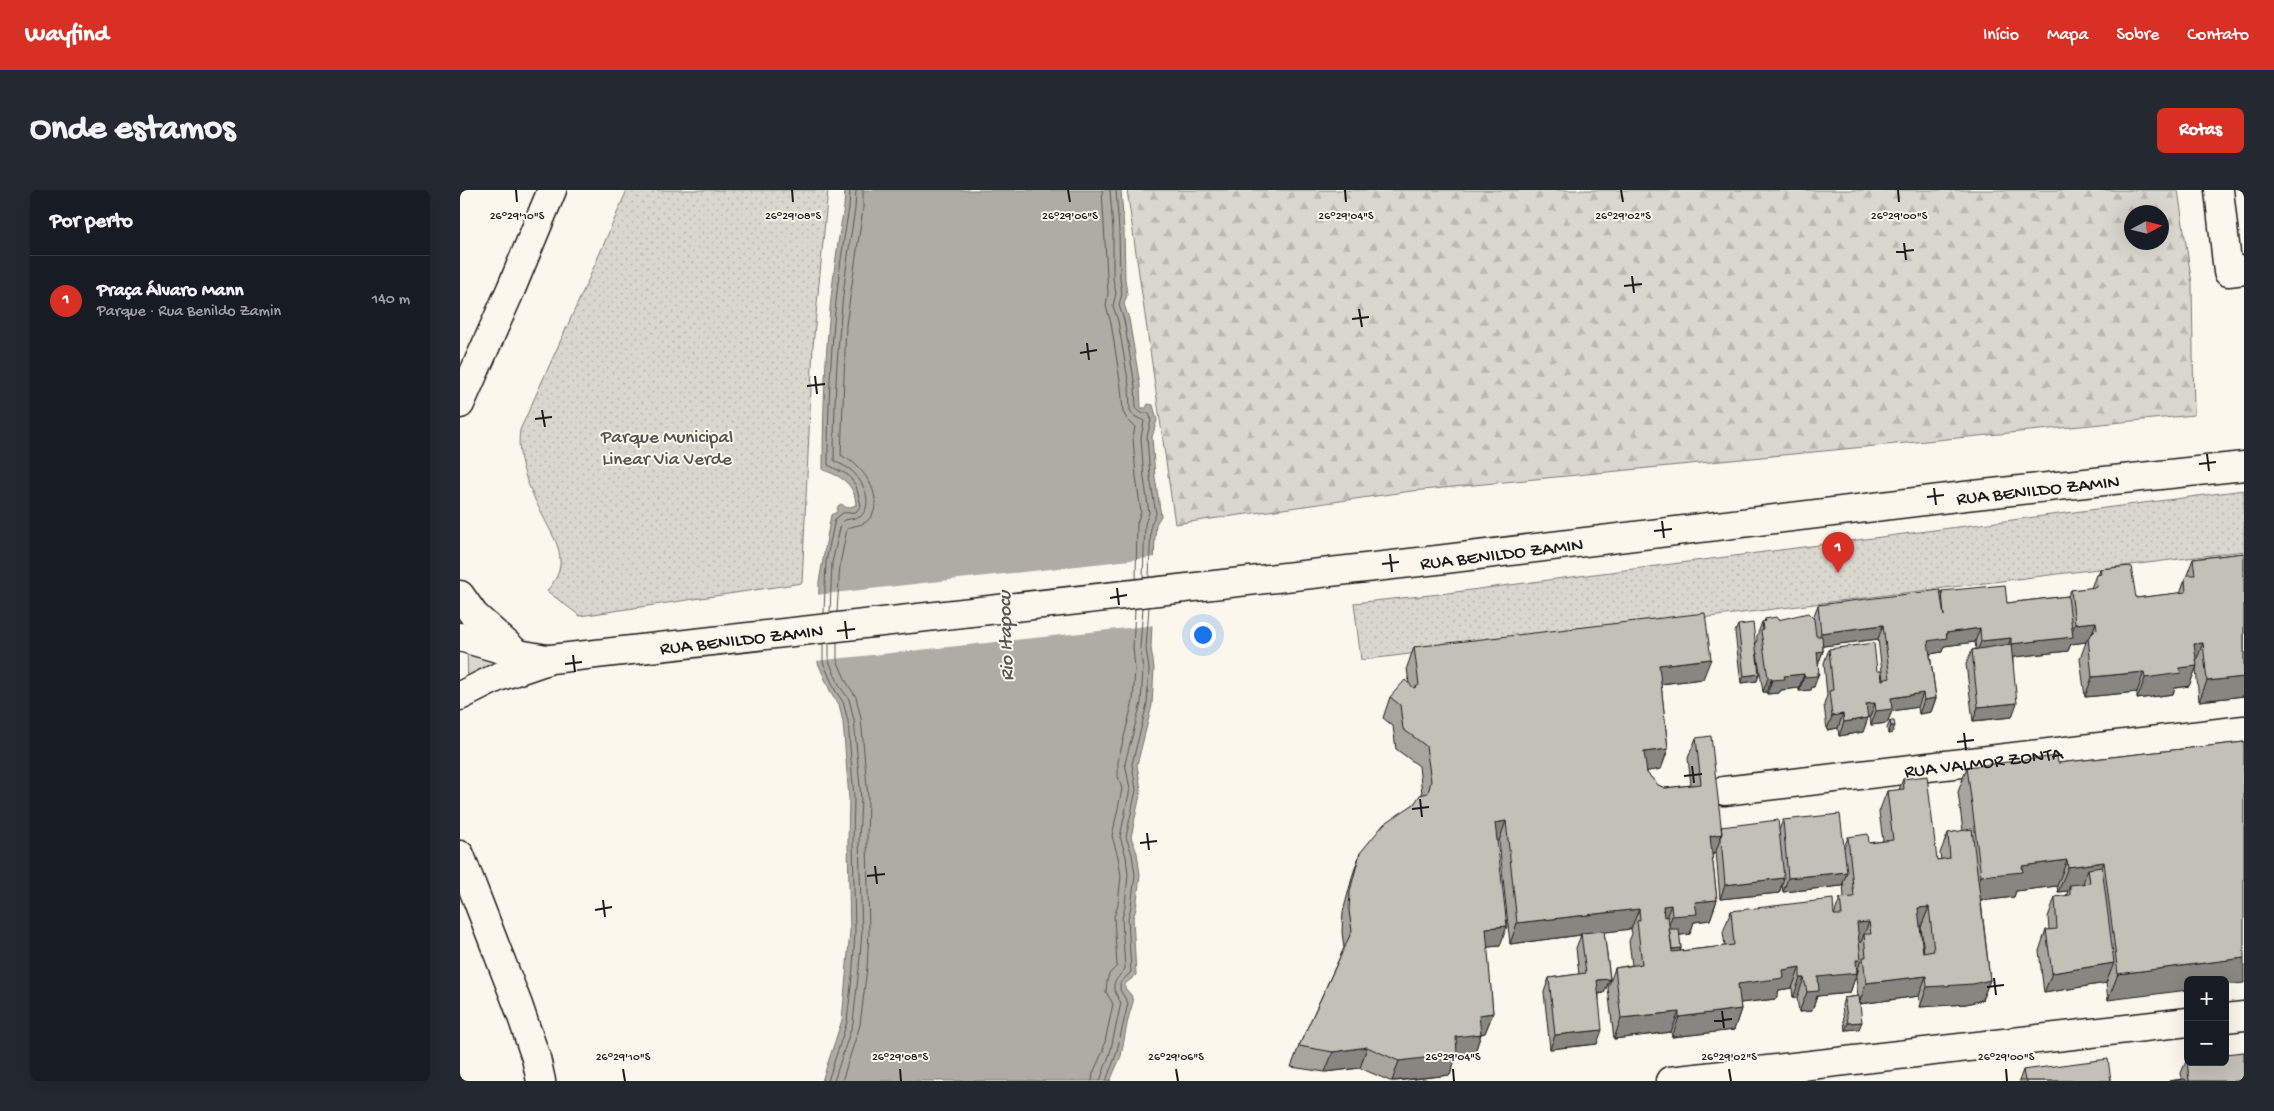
<!DOCTYPE html>
<html lang="pt">
<head>
<meta charset="utf-8">
<style>
  body { margin:0; font-family:"Gochi Hand",sans-serif; background:#242831; color:#f1f3f6 }
  .controls { position:absolute; right:15px; bottom:15px; display:grid; overflow:hidden; border-radius:8px; box-shadow:0 5px 20px #0002 }
  .controls button { width:45px; height:45px; display:grid; place-items:center; padding:0; border:0; border-bottom:1px solid #363941; background:#171b24; color:#f1f3f6; font:25px sans-serif }
  .compass { position:absolute; left:1664px; top:15px; width:45px; height:45px; border-radius:50%; background:#171b24; box-shadow:0 5px 20px #0002; rotate:83deg }
  .you { position:absolute; left:742px; top:444px; width:18px; height:18px; margin:-12px; border:4px solid #fff; border-radius:50%; background:#1a73e8; box-shadow:0 0 0 8px #1a73e833 }
  .badge { display:grid; place-items:center; width:32px; height:32px; border-radius:50%; background:#d93025; color:#fff; font-size:16px; font-weight:700 }
  .pin { position:absolute; translate:-50% -41px; filter:drop-shadow(0 1px 2px #0008) }
  .pin::after { content:''; position:absolute; top:26px; width:18px; height:15px; background:inherit; clip-path:polygon(0 0,100% 0,50% 100%) }
  .list { margin:0; padding:0; list-style:none }
  h2 { display:flex; justify-content:space-between; align-items:center; height:65px; margin:0; padding:0 20px; font-size:21px }
  h2 small { font-size:16px; font-weight:400; color:#9ea1a6 }
  .list li { display:grid; grid-template-columns:32px 1fr auto; gap:15px; align-items:center; box-sizing:border-box; height:90px; padding:0 20px; border-top:1px solid #363941 }
  .list b { display:block; font-size:19px; white-space:nowrap }
  .list p { margin:0; font-size:16px; white-space:nowrap; color:#9ea1a6 }
  .list em { font-size:16px; font-style:normal; color:#9ea1a6 }
  .map { position:relative; flex:none; width:1784px; height:891px; overflow:hidden; border-radius:8px }
  header { display:flex; align-items:center; gap:30px; box-sizing:border-box; height:70px; padding:0 25px; background:#d93025; color:#fff }
  header strong { font-size:24px }
  nav { display:flex; gap:28px; margin-inline-start:auto; font-size:18px }
  .intro { display:flex; align-items:center; justify-content:space-between; box-sizing:border-box; height:120px; padding:0 30px }
  h1 { margin:0; font-size:35px }
  .button { padding:12px 22px; border-radius:8px; background:#d93025; color:#fff; font-size:18px; font-weight:700 }
  main { display:flex; gap:30px; padding:0 30px }
  aside { flex:1; background:#171b24; border-radius:8px; box-shadow:0 5px 20px #0002 }
  .map>svg:first-child { display:block }
  .grass { fill:#dad7ce; stroke:#7b7a75 }
  .forest { fill:url(#forest-firs); stroke:#7b7a75; fill-rule:evenodd }
  .park { fill:url(#park-dots); stroke:#7b7a75 }
  .water { fill:#afaca5; stroke:#74726e }
  .pier { fill:#fbf7ec }
  .lines { fill:none; stroke-linecap:round; stroke-linejoin:round }
  .shore { stroke:#575653; stroke-width:1 }
  .minor-casing { stroke:#1c1c1c; stroke-width:31 }
  .major-casing { stroke:#1c1c1c; stroke-width:31 }
  .minor { stroke:#fbf7ec; stroke-width:28 }
  .major { stroke:#fbf7ec; stroke-width:28 }
  .wall { fill:#a8a59e; stroke:#1c1c1c; fill-rule:evenodd }
  .shaded-wall { fill:#888681; stroke:#1c1c1c }
  .building { fill:#c3c0b8; stroke:#1c1c1c; fill-rule:evenodd }
  .ticks { fill:none; stroke:#1c1c1c; stroke-width:2 }
  .labels { text-anchor:middle; stroke-width:4; stroke-linejoin:round; paint-order:stroke }
  .park-label { font-size:19px; fill:#555451; stroke:#fbf7ec }
  .street-label { font-size:19px; fill:#1c1c1c; stroke:#fbf7ec }
  .water-label { font-size:20px; font-style:italic; fill:#575653; stroke:#fbf7ec }
  .ticks-label { font-size:12px; text-anchor:middle; fill:#1c1c1c; stroke:#fbf7ec; stroke-width:4; stroke-linejoin:round; paint-order:stroke }
</style>
</head>
<body>
<header>
<strong>Wayfind</strong>
<nav><a>Início</a><a>Mapa</a><a>Sobre</a><a>Contato</a></nav>
</header>
<div class="intro"><h1>Onde estamos</h1><a class="button">Rotas</a></div>
<main>
<aside>
<h2>Por perto<small></small></h2>
<ul class="list">
<li><span class="badge">1</span><div><b>Praça Álvaro Mann</b><p>Parque · Rua Benildo Zamin</p></div><em>140 m</em></li>
</ul>
</aside>
<div class="map">
<svg width="1784" height="891" viewBox="0 0 1784 891">
  <defs>
    <pattern id="forest-firs" width="22" height="20" patternUnits="userSpaceOnUse" patternTransform="scale(1.25)"><rect width="22" height="20" fill="#dad7ce"/><path d="M5 1l3.5 6h-7zM16 11l3.5 6h-7z" fill="#bab8b0"/></pattern>
    <pattern id="park-dots" width="8" height="8" patternUnits="userSpaceOnUse" patternTransform="scale(1.25)"><rect width="8" height="8" fill="#dad7ce"/><path d="M2 2h.1M6 6h.1" fill="none" stroke="#bab8b0" stroke-width="1.8" stroke-linecap="round"/></pattern>
  </defs>
  <rect width="100%" height="100%" fill="#fbf7ec"/>
  <filter id="ink" filterUnits="userSpaceOnUse"><feTurbulence type="fractalNoise" baseFrequency=".02" numOctaves="2"/><feDisplacementMap in="SourceGraphic" scale="10" xChannelSelector="R" yChannelSelector="G"/><feConvolveMatrix kernelMatrix="1 2 1 2 8 2 1 2 1" color-interpolation-filters="sRGB"/></filter>
  <g filter="url(#ink)">
    <path class="grass" d="M 7,457 L 45,471 L 8,496 Z"/>
    <path class="forest" d="M 667,0 L 1718,0 L 1732,94 L 1734,225 L 952,301 L 715,334 ZM 1672,22 L 1702,22 L 1702,52 L 1672,52 Z"/>
    <path class="park" d="M 167,0 L 368,0 L 353,156 L 342,393 L 120,426 L 87,401 C 94,392 101,382 100,370 C 100,357 93,346 87,334 C 73,306 55,273 60,240 L 130,86 Z
      M 1784,300 L 1784,361 L 901,470 L 894,413 L 980,404 Z"/>
    <path class="water" d="M 385,0 L 661,0 L 664,40 L 665,89 L 667,105 L 664,114 L 669,129 L 680,195 L 681,218 L 686,218 L 688,214 L 693,215 L 697,230 L 692,247 L 695,287 L 701,326 L 696,334 L 695,347 L 691,458 L 694,478 L 692,515 L 677,575 L 681,600 L 671,647 L 677,663 L 680,685 L 676,719 L 673,728 L 676,785 L 665,794 L 665,798 L 671,805 L 673,812 L 668,829 L 661,866 L 650,891 L 362,891 L 382,830 L 390,741 L 388,652 L 389,608 L 383,532 L 379,514 L 371,503 L 358,473 L 359,392 L 371,325 L 377,322 L 378,316 L 381,314 L 387,318 L 396,315 C 395,294 381,286 363,280 C 363,191 368,105 384,17 Z"/>
    <path class="pier" d="M 697,367 L 696,435 L 355,471 L 356,405 Z"/>
    <g class="lines">
      <path class="shore" d="M 642,0 L 648,103 L 646,116 L 651,133 L 661,197 L 663,222 L 667,229 L 675,237 L 673,248 L 676,287 L 681,322 L 677,333 L 676,389
        M 650,0 L 653,40 L 653,89 L 656,103 L 653,116 L 658,131 L 669,196 L 670,220 L 674,226 L 684,231 L 681,248 L 684,288 L 689,323 L 685,334 L 683,388
        M 656,0 L 659,40 L 660,89 L 662,104 L 659,115 L 664,130 L 675,196 L 676,218 L 681,223 L 689,223 L 691,230 L 687,247 L 690,287 L 696,324 L 691,334 L 689,387
        M 377,422 L 380,374 L 387,339 C 393,335 400,336 406,332 C 425,317 411,289 397,276 C 393,271 386,269 381,265 L 386,135 L 403,19 L 403,0
        M 364,423 L 366,372 L 375,329 L 383,323 L 396,322 L 401,315 L 396,296 L 388,285 L 368,275 C 368,187 374,104 389,18 L 390,0
        M 370,423 L 372,373 L 381,334 L 385,330 L 400,327 C 415,314 403,291 391,280 C 386,276 378,274 374,270 C 374,183 381,104 395,19 L 396,0
        M 377,452 L 377,470 L 387,493 L 396,507 L 401,528 L 408,608 L 407,652 L 409,742 L 407,778 L 400,835 L 382,891
        M 369,453 L 369,471 L 380,497 L 389,509 L 394,530 L 401,608 L 399,652 L 402,742 L 399,778 L 393,833 L 374,891
        M 363,454 L 363,472 L 375,500 L 383,512 L 388,531 L 394,608 L 393,652 L 395,741 L 393,777 L 387,832 L 368,891
        M 632,891 L 633,883 L 643,861 L 653,814 L 646,802 L 647,791 L 649,784 L 657,776 L 654,727 L 658,714 L 661,686 L 658,667 L 652,646 L 662,599 L 658,586 L 658,571 L 673,511 L 675,479 L 673,457 L 675,419
        M 640,891 L 650,863 L 661,813 C 651,795 651,795 665,779 L 662,729 L 665,716 L 668,685 L 666,666 L 660,647 L 670,599 L 665,573 L 681,513 L 683,479 L 680,457 L 683,418
        M 646,891 L 656,865 L 668,813 L 660,800 L 660,793 L 671,782 L 668,728 L 671,717 L 675,685 L 672,664 L 666,647 L 676,600 L 672,574 L 687,514 L 689,479 L 686,458 L 689,417"/>
      <g class="minor-casing">
        <g id="minor">
          <path d="M 1759,0 L 1768,82 L 1784,80"/>
          <path id="s1" d="M 1264,601 L 1784,540"/>
          <path d="M 1765,828 L 1784,826"/>
          <path d="M 1210,891 L 1728,832"/>
        </g>
      </g>
      <g class="major-casing">
        <g id="major">
          <path d="M 0,214 L 51,99 L 92,0"/>
          <path d="M 0,405 L 14,425 L 51,458"/>
          <path d="M 0,447 L 58,464 L 87,469"/>
          <path id="s2" d="M 0,506 L 38,487 L 91,469 L 977,370 L 1505,306 L 1784,276"/>
          <path d="M 0,665 L 58,815 L 76,868 L 81,891"/>
        </g>
      </g>
      <use href="#minor" class="minor"/>
      <use href="#major" class="major"/>
    </g>
    <path class="wall" d="M 1784,363 L 1784,506 L 1739,511 L 1736,478 L 1729,496 L 1715,498 L 1713,504 L 1677,509 L 1677,502 L 1625,507 L 1620,469 L 1626,452 L 1611,454 L 1608,461 L 1553,467 L 1552,527 L 1513,531 L 1506,474 L 1512,460 L 1516,459 L 1515,452 L 1484,456 L 1482,462 L 1470,464 L 1476,508 L 1471,522 L 1459,524 L 1458,517 L 1432,521 L 1427,533 L 1411,535 L 1410,527 L 1408,527 L 1403,542 L 1379,546 L 1378,538 L 1367,540 L 1364,515 L 1367,505 L 1364,473 L 1369,459 L 1417,481 L 1422,490 L 1423,490 L 1418,449 L 1363,456 L 1363,461 L 1358,474 L 1354,497 L 1352,497 L 1351,500 L 1339,501 L 1339,498 L 1321,500 L 1319,503 L 1307,504 L 1306,502 L 1303,502 L 1297,463 L 1299,484 L 1297,491 L 1281,493 L 1275,442 L 1278,435 L 1296,454 L 1297,450 L 1297,446 L 1302,432 L 1304,432 L 1305,429 L 1318,430 L 1353,428 L 1358,415 L 1480,404 L 1482,401 L 1547,413 L 1608,406 L 1611,400 L 1631,398 L 1636,385 L 1638,385 L 1640,379 L 1676,408 L 1720,403 L 1733,369 Z
      M 954,457 L 1243,489 L 1201,494 L 1208,559 L 1201,579 L 1187,581 L 1187,583 L 1198,595 L 1205,598 L 1231,595 L 1228,568 L 1236,548 L 1261,637 L 1319,640 L 1323,630 L 1384,658 L 1388,647 L 1409,653 L 1423,651 L 1419,622 L 1427,601 L 1439,600 L 1443,589 L 1477,670 L 1481,670 L 1480,663 L 1488,643 L 1503,641 L 1498,602 L 1507,577 L 1598,573 L 1784,552 L 1648,810 L 1646,793 L 1584,803 L 1579,761 L 1586,740 L 1589,740 L 1588,727 L 1595,707 L 1606,706 L 1608,701 L 1598,702 L 1597,696 L 1556,701 L 1554,707 L 1521,711 L 1530,790 L 1522,810 L 1506,814 L 1460,817 L 1459,806 L 1400,814 L 1399,839 L 1385,840 L 1382,815 L 1384,808 L 1398,806 L 1396,788 L 1398,781 L 1398,779 L 1390,803 L 1357,806 L 1352,821 L 1339,822 L 1337,808 L 1333,808 L 1332,798 L 1319,800 L 1316,809 L 1280,813 L 1281,819 L 1274,840 L 1212,847 L 1211,842 L 1154,849 L 1148,798 L 1155,778 L 1172,775 L 1169,751 L 1172,744 L 1171,739 L 1144,742 L 1150,789 L 1144,803 L 1139,804 L 1137,854 L 1090,859 L 1084,802 L 1089,788 L 1119,784 L 1116,758 L 1121,745 L 1050,754 L 1039,651 L 1037,651 L 1040,756 L 1027,757 L 1033,823 L 1025,843 L 1021,844 L 1014,865 L 996,867 L 990,885 L 937,891 L 930,891 L 900,878 L 865,882 L 831,877 L 839,856 L 884,758 L 882,742 L 883,722 L 893,684 L 900,663 L 954,614 L 962,604 L 959,576 L 936,559 L 933,536 L 923,528 L 930,507 L 949,494 L 947,477 ZM 1256,662 L 1260,709 L 1319,703 L 1322,695 L 1323,702 L 1382,696 L 1383,692 L 1384,708 L 1380,708 L 1374,725 L 1271,721 L 1263,742 L 1265,756 L 1220,761 L 1221,758 L 1219,745 L 1230,744 L 1234,732 L 1250,730 L 1257,710 L 1252,665 L 1255,664 ZM 1460,737 L 1461,737 L 1464,762 L 1463,763 Z
      M 1430,531 L 1432,543 L 1428,544 L 1427,538 Z
      M 1727,869 L 1784,891 L 1709,891 L 1722,889 L 1721,883 Z
      M 1563,880 L 1651,891 L 1559,891 Z"/>
    <path class="shaded-wall" d="M 1636,432 L 1629,452 L 1628,448 L 1626,452 L 1611,454 L 1608,461 L 1546,468 L 1551,454 L 1610,447 L 1615,434 Z
      M 1423,435 L 1418,449 L 1356,457 L 1361,443 Z
      M 1520,438 L 1515,452 L 1484,456 L 1482,462 L 1463,465 L 1468,451 L 1486,443 Z
      M 1551,448 L 1546,462 L 1516,465 L 1521,451 Z
      M 1743,453 L 1735,474 L 1734,454 Z
      M 1363,461 L 1358,475 L 1357,462 Z
      M 1251,469 L 1243,489 L 1191,495 L 1199,475 Z
      M 1737,476 L 1729,496 L 1715,498 L 1713,504 L 1677,509 L 1685,488 L 1719,478 Z
      M 1684,482 L 1677,502 L 1625,507 L 1632,487 Z
      M 1357,483 L 1359,483 L 1354,497 L 1352,497 L 1351,500 L 1339,501 L 1344,487 Z
      M 1299,484 L 1297,491 L 1281,493 L 1284,486 Z
      M 1344,484 L 1339,498 L 1321,500 L 1319,503 L 1307,504 L 1312,490 L 1324,486 Z
      M 1784,487 L 1784,506 L 1739,511 L 1747,491 Z
      M 1308,488 L 1312,488 L 1306,502 L 1303,502 Z
      M 1463,503 L 1458,517 L 1432,521 L 1427,533 L 1411,535 L 1416,521 L 1431,508 Z
      M 1476,508 L 1471,522 L 1459,524 L 1464,510 Z
      M 1415,513 L 1410,527 L 1401,528 L 1406,514 Z
      M 1557,513 L 1552,527 L 1513,531 L 1518,517 Z
      M 1383,524 L 1378,538 L 1367,540 L 1372,526 Z
      M 1408,528 L 1403,542 L 1379,546 L 1384,532 Z
      M 1431,536 L 1435,536 L 1432,543 L 1428,544 Z
      M 1208,559 L 1201,579 L 1177,583 L 1184,562 Z
      M 1046,631 L 1039,651 L 1027,653 L 1035,633 Z
      M 1262,644 L 1255,664 L 1243,666 L 1250,646 Z
      M 1607,670 L 1597,696 L 1556,701 L 1554,707 L 1511,712 L 1521,686 L 1562,676 Z
      M 1644,672 L 1634,697 L 1630,693 L 1628,679 L 1621,699 L 1610,695 L 1608,701 L 1598,702 L 1608,677 Z
      M 1387,682 L 1382,696 L 1323,702 L 1328,688 Z
      M 1324,688 L 1319,703 L 1260,709 L 1265,695 Z
      M 1257,710 L 1250,730 L 1234,732 L 1230,744 L 1205,747 L 1212,726 L 1235,712 Z
      M 1211,715 L 1203,735 L 1203,716 Z
      M 1469,717 L 1461,737 L 1450,738 L 1458,718 Z
      M 1179,719 L 1171,739 L 1122,745 L 1121,743 L 1121,745 L 1050,754 L 1057,733 Z
      M 1409,732 L 1401,752 L 1389,753 L 1397,733 Z
      M 1047,736 L 1040,756 L 1018,758 L 1026,738 Z
      M 1221,758 L 1218,766 L 1205,760 Z
      M 1784,768 L 1784,793 L 1765,795 L 1765,790 L 1728,790 L 1728,800 L 1648,810 L 1658,784 Z
      M 1396,770 L 1401,770 L 1390,803 L 1357,806 L 1352,821 L 1339,822 L 1347,802 L 1358,787 Z
      M 1654,773 L 1646,793 L 1584,803 L 1592,783 Z
      M 1340,777 L 1332,798 L 1319,800 L 1316,809 L 1271,814 L 1278,794 L 1323,780 Z
      M 1466,786 L 1459,806 L 1399,814 L 1406,793 Z
      M 1340,788 L 1344,788 L 1337,808 L 1333,808 Z
      M 1150,789 L 1144,803 L 1132,804 L 1137,790 Z
      M 1530,790 L 1522,810 L 1506,814 L 1460,817 L 1467,797 Z
      M 1281,819 L 1274,840 L 1212,847 L 1219,827 Z
      M 1219,822 L 1211,842 L 1154,849 L 1161,828 Z
      M 1033,823 L 1025,843 L 1018,845 L 1021,844 L 1014,865 L 996,867 L 990,885 L 932,891 L 939,871 L 996,847 L 1019,825 Z
      M 1402,832 L 1399,839 L 1385,840 L 1388,833 Z
      M 1142,840 L 1137,854 L 1090,859 L 1095,845 Z
      M 907,857 L 900,878 L 865,882 L 873,862 Z"/>
    <path class="building" d="M 1784,363 L 1784,487 L 1747,491 L 1743,453 L 1734,454 L 1737,476 L 1719,478 L 1721,483 L 1685,488 L 1684,482 L 1632,487 L 1628,448 L 1637,439 L 1636,432 L 1615,434 L 1611,400 L 1637,397 L 1636,385 L 1641,384 L 1640,379 L 1671,376 L 1676,408 L 1726,402 L 1725,389 L 1727,385 L 1735,385 L 1733,369 Z
      M 1545,395 L 1547,413 L 1608,406 L 1613,447 L 1551,454 L 1551,448 L 1521,451 L 1520,438 L 1486,443 L 1487,448 L 1468,451 L 1476,508 L 1464,510 L 1463,503 L 1431,508 L 1432,519 L 1416,521 L 1415,513 L 1406,514 L 1408,528 L 1384,532 L 1383,524 L 1372,526 L 1369,501 L 1373,500 L 1369,459 L 1414,453 L 1417,481 L 1421,481 L 1422,490 L 1430,488 L 1423,435 L 1361,443 L 1358,415 L 1480,400 L 1484,426 L 1482,401 Z
      M 1245,423 L 1251,469 L 1199,475 L 1208,559 L 1184,562 L 1187,583 L 1198,595 L 1205,598 L 1241,594 L 1236,548 L 1251,546 L 1262,644 L 1250,646 L 1257,710 L 1235,712 L 1237,724 L 1212,726 L 1211,715 L 1203,716 L 1204,727 L 1208,726 L 1212,762 L 1274,755 L 1271,721 L 1373,709 L 1374,725 L 1382,725 L 1380,708 L 1394,707 L 1388,647 L 1408,644 L 1409,653 L 1433,650 L 1427,601 L 1444,599 L 1443,589 L 1467,586 L 1477,670 L 1490,668 L 1488,643 L 1512,639 L 1530,790 L 1513,794 L 1467,797 L 1466,786 L 1406,793 L 1403,767 L 1406,767 L 1404,744 L 1411,744 L 1409,732 L 1397,733 L 1401,770 L 1396,770 L 1397,783 L 1358,787 L 1359,801 L 1347,802 L 1344,788 L 1340,788 L 1340,777 L 1323,780 L 1324,788 L 1278,794 L 1281,819 L 1219,827 L 1219,822 L 1161,828 L 1155,778 L 1182,774 L 1177,731 L 1180,730 L 1179,719 L 1057,733 L 1046,631 L 1035,633 L 1047,736 L 1026,738 L 1033,823 L 1019,825 L 1021,844 L 996,847 L 997,864 L 939,871 L 907,857 L 873,862 L 839,856 L 892,741 L 889,721 L 890,701 L 900,663 L 924,634 L 954,614 L 960,605 L 968,603 L 971,591 L 966,556 L 943,539 L 940,515 L 930,507 L 945,490 L 954,498 L 959,495 L 954,457 ZM 1469,717 L 1474,761 L 1463,763 L 1458,718 Z
      M 1348,423 L 1354,429 L 1356,446 L 1362,446 L 1363,461 L 1357,462 L 1359,483 L 1357,483 L 1357,486 L 1344,487 L 1344,484 L 1324,486 L 1325,489 L 1312,490 L 1312,488 L 1308,488 L 1301,441 L 1303,440 L 1302,432 L 1306,431 L 1305,429 L 1316,427 L 1318,430 Z
      M 1293,433 L 1299,484 L 1284,486 L 1278,435 Z
      M 1551,454 L 1557,513 L 1518,517 L 1512,460 Z
      M 1430,531 L 1434,531 L 1435,536 L 1431,536 Z
      M 1784,552 L 1784,768 L 1658,784 L 1644,672 L 1608,677 L 1607,670 L 1562,676 L 1563,682 L 1521,686 L 1507,577 L 1597,566 L 1598,573 Z
      M 1380,624 L 1387,682 L 1328,688 L 1323,630 Z
      M 1318,630 L 1324,688 L 1265,695 L 1261,648 L 1262,644 L 1261,637 Z
      M 1642,677 L 1654,773 L 1592,783 L 1586,740 L 1597,739 L 1595,707 L 1610,705 L 1610,695 L 1630,693 L 1628,679 Z
      M 1209,739 L 1219,739 L 1221,758 L 1212,759 Z
      M 1144,741 L 1150,789 L 1137,790 L 1142,840 L 1095,845 L 1089,788 L 1126,783 L 1121,743 Z
      M 1399,806 L 1402,832 L 1388,833 L 1384,808 Z
      M 1784,862 L 1784,891 L 1729,891 L 1727,869 L 1728,869 L 1728,872 L 1765,872 L 1765,864 Z
      M 1648,869 L 1651,891 L 1565,891 L 1563,880 Z
      M 1725,889 L 1726,891 L 1709,891 Z"/>
  </g>
  <path class="ticks" d="M 56,0 L 57,12M 332,0 L 333,12M 608,0 L 610,12M 885,0 L 886,12M 1161,0 L 1163,12M 1438,0 L 1439,12M 1444,53 L 1446,70M 1436,62 L 1454,60M 1172,86 L 1174,103M 1164,96 L 1182,94M 899,119 L 902,137M 892,129 L 909,127M 627,153 L 629,170M 620,163 L 637,160M 355,186 L 357,204M 347,196 L 365,194M 82,220 L 85,237M 75,229 L 92,227M 1747,264 L 1749,281M 1739,274 L 1756,272M 1474,298 L 1476,315M 1467,307 L 1484,305M 1202,331 L 1204,348M 1194,341 L 1212,339M 930,364 L 932,382M 922,374 L 939,372M 657,398 L 659,415M 650,408 L 667,405M 385,431 L 387,449M 377,441 L 395,439M 113,465 L 115,482M 105,474 L 122,472M 1504,543 L 1506,560M 1497,552 L 1514,550M 1232,576 L 1234,593M 1224,586 L 1242,584M 960,609 L 962,627M 952,619 L 969,617M 687,643 L 689,660M 680,653 L 697,651M 415,676 L 417,694M 407,686 L 425,684M 143,710 L 145,727M 135,720 L 152,717M 1534,788 L 1536,805M 1527,797 L 1544,795M 1262,821 L 1264,838M 1254,831 L 1272,829M 163,879 L 165,891M 440,879 L 441,891M 716,879 L 718,891M 993,879 L 994,891M 1269,879 L 1271,891M 1546,879 L 1547,891"/>
  <g class="labels">
    <g class="park-label">
      <text x="207" y="252">Parque Municipal<tspan x="207" dy="22">Linear Via Verde</tspan></text>
    </g>
    <g class="street-label">
      <text dy="7" stroke="none"><textPath href="#s2" startOffset="1595">RUA BENILDO ZAMIN</textPath></text>
      <text dy="7" stroke="none"><textPath href="#s2" startOffset="1055">RUA BENILDO ZAMIN</textPath></text>
      <text dy="7" stroke="none"><textPath href="#s2" startOffset="290">RUA BENILDO ZAMIN</textPath></text>
      <text dy="7" stroke="none"><textPath href="#s1" startOffset="261">RUA VALMOR ZONTA</textPath></text>
    </g>
    <g class="water-label">
      <text transform="translate(544 446) rotate(-92)" y="7">Rio Itapocu</text>
    </g>
  </g>
  <g class="ticks-label">
    <text x="57" y="29">26°29'10"S</text>
    <text x="333" y="29">26°29'08"S</text>
    <text x="610" y="29">26°29'06"S</text>
    <text x="886" y="29">26°29'04"S</text>
    <text x="1163" y="29">26°29'02"S</text>
    <text x="1439" y="29">26°29'00"S</text>
    <text x="163" y="870">26°29'10"S</text>
    <text x="440" y="870">26°29'08"S</text>
    <text x="716" y="870">26°29'06"S</text>
    <text x="993" y="870">26°29'04"S</text>
    <text x="1269" y="870">26°29'02"S</text>
    <text x="1546" y="870">26°29'00"S</text>
  </g>
</svg>
<div class="controls">
<button>+</button>
<button>−</button>
</div>
<svg class="compass" viewBox="-18 -18 36 36"><path d="M0-13l5 13h-10z" fill="#e53935"/><path d="M0 13l5-13h-10z" fill="#9ea1a6"/></svg>
<div class="you"></div>
<div class="pin badge" style="left:1378px;top:383px">1</div>
</div>
</main>
</body>
</html>
